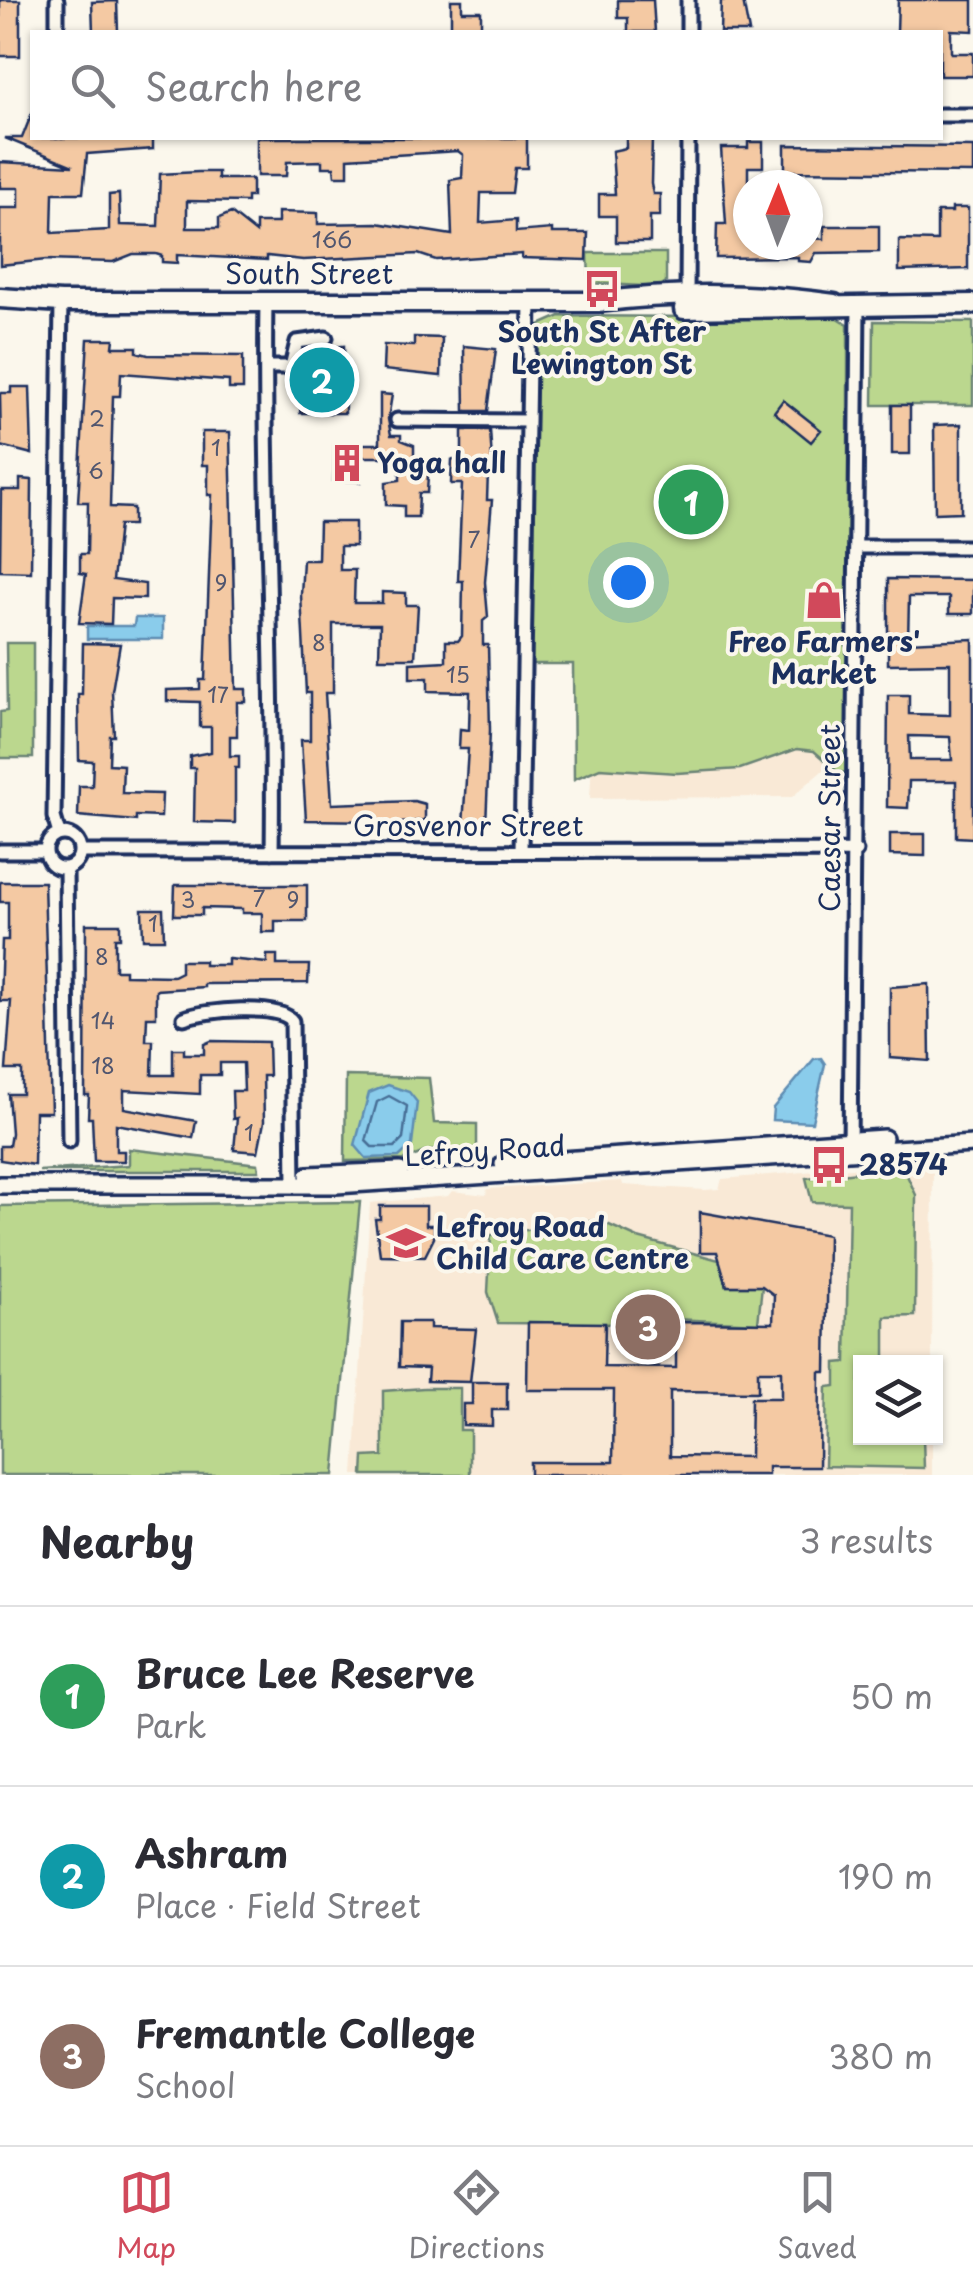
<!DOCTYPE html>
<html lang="en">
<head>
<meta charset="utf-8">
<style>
  body { margin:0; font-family:"Playpen Sans",sans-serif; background:#f7f7f7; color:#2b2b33 }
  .controls { position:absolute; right:30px; bottom:30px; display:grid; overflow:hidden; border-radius:0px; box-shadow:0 2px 8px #0004 }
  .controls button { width:90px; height:90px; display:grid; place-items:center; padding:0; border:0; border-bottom:2px solid #e1e1e2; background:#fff; color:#2b2b33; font:50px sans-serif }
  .compass { position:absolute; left:733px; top:170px; width:90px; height:90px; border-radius:50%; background:#fff; box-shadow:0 2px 8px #0004; rotate:1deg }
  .you { position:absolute; left:628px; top:582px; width:35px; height:35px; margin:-25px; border:8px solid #fff; border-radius:50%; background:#1a73e8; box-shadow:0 0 0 15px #1a73e833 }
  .badge { display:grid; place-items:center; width:65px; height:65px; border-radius:50%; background:#d1495b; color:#fff; font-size:32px; font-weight:700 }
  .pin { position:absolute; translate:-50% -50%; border:5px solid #fff; box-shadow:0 2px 10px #0006 }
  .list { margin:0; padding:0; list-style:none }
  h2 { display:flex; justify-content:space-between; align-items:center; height:130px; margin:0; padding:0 40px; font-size:42px }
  h2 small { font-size:32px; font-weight:400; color:#7c7c81 }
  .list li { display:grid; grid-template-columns:65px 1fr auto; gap:30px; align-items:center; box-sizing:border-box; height:180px; padding:0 40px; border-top:2px solid #e1e1e2 }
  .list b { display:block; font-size:38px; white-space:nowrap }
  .list p { margin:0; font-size:32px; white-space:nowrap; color:#7c7c81 }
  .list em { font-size:32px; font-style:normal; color:#7c7c81 }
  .icon { flex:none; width:55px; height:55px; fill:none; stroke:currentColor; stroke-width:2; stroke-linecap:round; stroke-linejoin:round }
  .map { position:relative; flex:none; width:973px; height:1475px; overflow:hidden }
  .search { position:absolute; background:#fff; box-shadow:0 2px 8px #0004; left:30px; right:30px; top:30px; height:110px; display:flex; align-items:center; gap:25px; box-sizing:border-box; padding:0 35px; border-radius:0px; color:#7c7c81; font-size:38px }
  .sheet { height:670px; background:#fff }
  nav { display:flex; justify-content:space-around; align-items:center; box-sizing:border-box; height:140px; border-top:2px solid #e1e1e2; background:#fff; font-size:28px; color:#7c7c81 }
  nav a { display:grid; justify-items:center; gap:5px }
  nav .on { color:#d1495b }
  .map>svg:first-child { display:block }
  .built { fill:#f9e9d6 }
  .green { fill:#bbd78e; stroke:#6b8376; stroke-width:2.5 }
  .water { fill:#8acceb; stroke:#5e8db3; stroke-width:2.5 }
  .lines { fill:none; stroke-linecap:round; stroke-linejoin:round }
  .shore { stroke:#476e96; stroke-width:2.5 }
  .building { fill:#f4c9a3; stroke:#1b2f5e; stroke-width:2.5; fill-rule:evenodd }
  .minor-casing { stroke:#1b2f5e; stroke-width:19 }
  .tertiary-casing { stroke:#1b2f5e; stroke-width:22 }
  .primary-casing { stroke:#1b2f5e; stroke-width:25 }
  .minor { stroke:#fbf7ec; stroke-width:11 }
  .tertiary { stroke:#fbf7ec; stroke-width:15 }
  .primary { stroke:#fbf7ec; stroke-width:18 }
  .labels { text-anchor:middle; stroke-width:8; stroke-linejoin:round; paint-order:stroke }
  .number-label { font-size:22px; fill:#51566f }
  .street-label { font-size:28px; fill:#1b2f5e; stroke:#fbf7ec }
  .poi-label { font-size:28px; font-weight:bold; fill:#1b2f5e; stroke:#fbf7ec; text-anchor:start }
</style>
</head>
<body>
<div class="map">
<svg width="973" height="1475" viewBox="0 0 973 1475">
  <rect width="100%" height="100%" fill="#fbf7ec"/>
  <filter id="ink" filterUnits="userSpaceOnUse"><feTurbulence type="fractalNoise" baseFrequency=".01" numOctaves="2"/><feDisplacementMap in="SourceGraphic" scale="20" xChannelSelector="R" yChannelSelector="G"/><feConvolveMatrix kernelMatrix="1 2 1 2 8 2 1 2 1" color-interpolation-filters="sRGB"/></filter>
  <g filter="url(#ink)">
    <path class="built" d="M 731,726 L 844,752 L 792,797 L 590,798 L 593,742 Z
      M 933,1161 L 932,1362 L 860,1362 L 860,1438 L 932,1438 L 932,1475 L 354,1475 L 370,1203 L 448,1196 L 452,1191 L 486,1195 L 487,1189 L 622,1181 L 623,1185 L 705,1190 L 719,1189 L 722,1179 Z"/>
    <path class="green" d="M 588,253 L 666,253 L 666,282 L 659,287 L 589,283 Z
      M 560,316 L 838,318 L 848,324 L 848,773 L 838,772 L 814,751 L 797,749 L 740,769 L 677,773 L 600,768 L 574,779 L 573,664 L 530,664 L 536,340 L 540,325 Z
      M 874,321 L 973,322 L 973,405 L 873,405 Z
      M 6,643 L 33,643 L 33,758 L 0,758 L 0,712 L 7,711 Z
      M 346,1076 L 429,1078 L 434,1123 L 477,1124 L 477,1148 L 427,1151 L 405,1160 L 345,1161 Z
      M 129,1149 L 258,1164 L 259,1171 L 39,1171 L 129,1165 Z
      M 866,1171 L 905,1171 L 916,1195 L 915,1316 L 885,1317 L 885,1362 L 860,1362 L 858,1436 L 923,1438 L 924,1468 L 825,1466 L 827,1387 L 836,1386 L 836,1363 L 846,1362 L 849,1203 L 812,1202 L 806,1178 Z
      M 360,1202 L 334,1475 L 0,1475 L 0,1206 Z
      M 598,1220 L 638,1238 L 719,1260 L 727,1286 L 762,1286 L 758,1323 L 632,1317 L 629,1324 L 498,1323 L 488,1292 L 491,1235 Z
      M 424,1388 L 460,1388 L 460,1430 L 470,1430 L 470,1475 L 363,1475 L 364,1457 L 383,1456 L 383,1391 Z"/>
    <path class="water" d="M 135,618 L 163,618 L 163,639 L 87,639 L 87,626 L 134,626 Z
      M 821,1058 L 825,1064 L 812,1122 L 772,1120 L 773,1108 L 814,1059 Z
      M 388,1085 L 409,1092 L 417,1102 L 412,1145 L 399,1157 L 366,1158 L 355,1145 L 369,1093 Z"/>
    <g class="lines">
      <path class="shore" d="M 389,1096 L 407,1106 L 403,1139 L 395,1147 L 372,1147 L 366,1141 L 377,1102 Z"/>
    </g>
    <path class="building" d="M 0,0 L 20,0 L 20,56 L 0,56 Z
      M 451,0 L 462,0 L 462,11 L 481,11 L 481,32 L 451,32 Z
      M 618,0 L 653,0 L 655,32 L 628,32 L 628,18 L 618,18 Z
      M 721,0 L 743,1 L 749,32 L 720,32 Z
      M 898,0 L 973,0 L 973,31 L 951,30 L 951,53 L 973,53 L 973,76 L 940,76 L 940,32 L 897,32 Z
      M 117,1 L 118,32 L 93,32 L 92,2 Z
      M 32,113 L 32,138 L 153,138 L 153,149 L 87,154 L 83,193 L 53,193 L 52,233 L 109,230 L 109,195 L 119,194 L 120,225 L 158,226 L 160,174 L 199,172 L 218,172 L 218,179 L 252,179 L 252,197 L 247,197 L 247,202 L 187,201 L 187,228 L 219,228 L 219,218 L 231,213 L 256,233 L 256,223 L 278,223 L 278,212 L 318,213 L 318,224 L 377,223 L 452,235 L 450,180 L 462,178 L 463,155 L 458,151 L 348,158 L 348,176 L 335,176 L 334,167 L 322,167 L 322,161 L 287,162 L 286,176 L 257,176 L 257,138 L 527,138 L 527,168 L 515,168 L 512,193 L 481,193 L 480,223 L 516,220 L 516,232 L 552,229 L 552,233 L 588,233 L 587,260 L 522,258 L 522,254 L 436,260 L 418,254 L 303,260 L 267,256 L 267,260 L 177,255 L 177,263 L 162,262 L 162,256 L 156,254 L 133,254 L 113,262 L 46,260 L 0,265 L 0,208 L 19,208 L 19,188 L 0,188 L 0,162 L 73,166 L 5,138 L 22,138 Z
      M 626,138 L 652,138 L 651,184 L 653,194 L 660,194 L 660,216 L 650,216 L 650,242 L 616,242 L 616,216 L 599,216 L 599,194 L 615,194 L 612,151 L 626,148 Z
      M 748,142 L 763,142 L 763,167 L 748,167 L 748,245 L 808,245 L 808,238 L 824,239 L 824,226 L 879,226 L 879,252 L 816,253 L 811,262 L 798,261 L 798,257 L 716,258 L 717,224 L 726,224 L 721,148 L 748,148 Z
      M 785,145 L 973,147 L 973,173 L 785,171 Z
      M 952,208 L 968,208 L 968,269 L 899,271 L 899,240 L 937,241 L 937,212 L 952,212 Z
      M 414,337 L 442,338 L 441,376 L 383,370 L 384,345 L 414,346 Z
      M 88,339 L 114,339 L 113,347 L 137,347 L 137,352 L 148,355 L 243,356 L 243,389 L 229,389 L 229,381 L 121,373 L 120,396 L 113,396 L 110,507 L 133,508 L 133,525 L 119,525 L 113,580 L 145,584 L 145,599 L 112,598 L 111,624 L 79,623 L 86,574 L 80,573 L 80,554 L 87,554 L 88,502 L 78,502 Z
      M 344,346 L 345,413 L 300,413 L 305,350 Z
      M 464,346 L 496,349 L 488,411 L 465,411 Z
      M 11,387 L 30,387 L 32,454 L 1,446 L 0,393 L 11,393 Z
      M 380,394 L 392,395 L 388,419 L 391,435 L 401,435 L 401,440 L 414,445 L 414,466 L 428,474 L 427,493 L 419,493 L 418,517 L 404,517 L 404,506 L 386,505 L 386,482 L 400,480 L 400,457 L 361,457 L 361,482 L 333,481 L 334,444 L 380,444 Z
      M 783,400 L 821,430 L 811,442 L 774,412 Z
      M 892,405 L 910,405 L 910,454 L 892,454 Z
      M 961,424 L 961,512 L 935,513 L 934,425 Z
      M 462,430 L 490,430 L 492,461 L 492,472 L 488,472 L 487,500 L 492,500 L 485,582 L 488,617 L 483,621 L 483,645 L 488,645 L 490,730 L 486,825 L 463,825 L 468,749 L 459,749 L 460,729 L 469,730 L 470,692 L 428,691 L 428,678 L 410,678 L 410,663 L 446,661 L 446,641 L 458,641 L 462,636 L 463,581 L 458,581 L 462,484 L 451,484 L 452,460 L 462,461 Z
      M 202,432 L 230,432 L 236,689 L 246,689 L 246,702 L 237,702 L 237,736 L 230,736 L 230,756 L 239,756 L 239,768 L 235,768 L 235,823 L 194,822 L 195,768 L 190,768 L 190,756 L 211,752 L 211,727 L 200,727 L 200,702 L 167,701 L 167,690 L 200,689 L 200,680 L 205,680 L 212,495 L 208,495 L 208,465 L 202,465 Z
      M 20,479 L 32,480 L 31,572 L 0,571 L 1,490 L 20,490 Z
      M 319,522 L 355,522 L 355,546 L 340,546 L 340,570 L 355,570 L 354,603 L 382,603 L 382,592 L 406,593 L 406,605 L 418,605 L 415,658 L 379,658 L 380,624 L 333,624 L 333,693 L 325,693 L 332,804 L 414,801 L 425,804 L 425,820 L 377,826 L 377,821 L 306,820 L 301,740 L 310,740 L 310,693 L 306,693 L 301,595 L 303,560 L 318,560 Z
      M 888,579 L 973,580 L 973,614 L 949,614 L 949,597 L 909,597 L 908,642 L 973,639 L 973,838 L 956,837 L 956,781 L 909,781 L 908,808 L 887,807 L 888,695 L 909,695 L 909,714 L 950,715 L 950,663 L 888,664 ZM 909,736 L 950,737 L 952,760 L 910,760 Z
      M 83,643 L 120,644 L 112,691 L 114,736 L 110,736 L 109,764 L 123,765 L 122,793 L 162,794 L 161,817 L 136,816 L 136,821 L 78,816 L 79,786 L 92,786 L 93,761 L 79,760 L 78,694 L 82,694 Z
      M 890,834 L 925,834 L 925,856 L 890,855 Z
      M 0,882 L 44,882 L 51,1112 L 35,1112 L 34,1165 L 0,1160 L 0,1146 L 9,1146 L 11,1133 L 8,1094 L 22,1094 L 22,1070 L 6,1070 L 11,1001 L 0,1001 L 2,940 L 8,940 L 8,902 L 0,902 Z
      M 175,885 L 307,885 L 307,921 L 275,921 L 275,932 L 262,932 L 262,913 L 242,913 L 242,909 L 202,908 L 202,915 L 174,915 Z
      M 142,909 L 163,909 L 164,939 L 143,939 Z
      M 86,924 L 120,924 L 120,938 L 115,938 L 115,970 L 125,970 L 125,975 L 173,976 L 181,972 L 181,961 L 204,961 L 204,965 L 228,965 L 228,959 L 267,963 L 267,955 L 277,955 L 277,965 L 309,965 L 308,983 L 204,984 L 204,987 L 156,990 L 156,1017 L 147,1017 L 146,1041 L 153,1041 L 152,1075 L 173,1075 L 173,1049 L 184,1049 L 184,1054 L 204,1054 L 204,1044 L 211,1041 L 268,1042 L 269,1076 L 263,1076 L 264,1122 L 258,1152 L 234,1150 L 237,1118 L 233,1119 L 232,1091 L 244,1091 L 243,1063 L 220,1063 L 220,1075 L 200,1075 L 200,1094 L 124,1090 L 124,1108 L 196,1121 L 193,1138 L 116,1124 L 116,1151 L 124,1151 L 124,1161 L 94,1161 L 92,1118 L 88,1118 L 89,1095 L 85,1095 Z
      M 929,984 L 930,1061 L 890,1058 L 890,987 Z
      M 380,1206 L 426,1206 L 426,1225 L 434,1225 L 434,1238 L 425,1256 L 380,1255 L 375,1219 L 380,1219 Z
      M 700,1212 L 828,1235 L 826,1372 L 820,1372 L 819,1467 L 768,1467 L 768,1475 L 530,1475 L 530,1462 L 613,1462 L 614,1390 L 527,1390 L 528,1322 L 605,1323 L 604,1367 L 676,1368 L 676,1322 L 773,1323 L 774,1295 L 762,1286 L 727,1286 L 717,1252 L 700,1252 ZM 758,1371 L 781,1371 L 781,1398 L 751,1398 L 750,1457 L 670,1456 L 670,1391 L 758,1392 Z
      M 400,1322 L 430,1322 L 430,1328 L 476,1329 L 470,1382 L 427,1381 L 428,1368 L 399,1367 Z
      M 472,1382 L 507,1382 L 507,1410 L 492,1410 L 492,1426 L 463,1425 L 463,1404 L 472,1404 Z"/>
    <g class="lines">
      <g class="minor-casing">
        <path id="minor" d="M 57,32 L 57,0
          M 688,32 L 688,0
          M 940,115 L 973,115
          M 687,298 L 688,138
          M 266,302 C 263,486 275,668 272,852
          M 266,367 L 291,367 L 297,342 L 326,338
          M 397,420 L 528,421
          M 856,547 L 973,547
          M 59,834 L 54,817 L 61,302
          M46 851a17 17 0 1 1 34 0a17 17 0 1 1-34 0Z
          M 0,851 L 45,851
          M 521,851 L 530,301
          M 80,852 L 856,851
          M 66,868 L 69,1141
          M 184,1018 C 204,1010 280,1003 292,1021 L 294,1185
          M 850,1148 L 858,304"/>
      </g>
      <g class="tertiary-casing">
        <path id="tertiary" d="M 503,1164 L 884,1138
          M 308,1175 L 400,1171
          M 0,1185 L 336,1185 L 973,1144"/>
      </g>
      <g class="primary-casing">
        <path id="primary" d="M 0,298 L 61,302 L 598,302 C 675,292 756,293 834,304
          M 684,309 L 973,304"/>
      </g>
      <use href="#minor" class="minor"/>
      <use href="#tertiary" class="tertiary"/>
      <use href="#primary" class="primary"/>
    </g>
  </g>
  <defs>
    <g id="bus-bare" transform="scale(3)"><path d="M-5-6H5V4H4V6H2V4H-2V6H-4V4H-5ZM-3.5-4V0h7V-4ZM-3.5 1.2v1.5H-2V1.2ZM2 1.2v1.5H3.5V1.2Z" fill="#d1495b" stroke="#fbf7ec" stroke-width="2.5" paint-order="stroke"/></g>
    <g id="building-bare" transform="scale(3)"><path d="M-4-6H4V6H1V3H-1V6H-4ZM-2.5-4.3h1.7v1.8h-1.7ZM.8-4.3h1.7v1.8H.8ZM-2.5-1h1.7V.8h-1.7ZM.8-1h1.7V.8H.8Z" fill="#d1495b" stroke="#fbf7ec" stroke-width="2.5" paint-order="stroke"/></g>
    <g id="shop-bare" transform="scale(3)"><path d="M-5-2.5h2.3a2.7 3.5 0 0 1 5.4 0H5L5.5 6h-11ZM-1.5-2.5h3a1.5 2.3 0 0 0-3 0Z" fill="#d1495b" stroke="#fbf7ec" stroke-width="2.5" paint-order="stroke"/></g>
    <g id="school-bare" transform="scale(3)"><path d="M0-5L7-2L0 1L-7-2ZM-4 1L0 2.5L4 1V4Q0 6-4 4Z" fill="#d1495b" stroke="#fbf7ec" stroke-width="2.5" paint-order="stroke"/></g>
  </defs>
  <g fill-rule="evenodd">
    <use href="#bus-bare" x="602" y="289"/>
    <use href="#building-bare" x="347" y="463"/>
    <use href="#shop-bare" x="824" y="600"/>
    <use href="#bus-bare" x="829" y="1165"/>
    <use href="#school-bare" x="406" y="1243"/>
  </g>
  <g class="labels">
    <g class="number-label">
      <text x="332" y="248">166</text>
      <text x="97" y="427">2</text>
      <text x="216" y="456">1</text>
      <text x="96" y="479">6</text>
      <text x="474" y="548">7</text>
      <text x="221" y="591">9</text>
      <text x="319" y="651">8</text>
      <text x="458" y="683">15</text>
      <text x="218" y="703">17</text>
      <text x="259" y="907">7</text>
      <text x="188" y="908">3</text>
      <text x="293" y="908">9</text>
      <text x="153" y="932">1</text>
      <text x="102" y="965">8</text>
      <text x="103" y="1029">14</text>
      <text x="103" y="1074">18</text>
      <text x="249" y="1141">1</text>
    </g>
    <g class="street-label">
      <text x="309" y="284">South Street</text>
      <text transform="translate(830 818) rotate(-90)" y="10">Caesar Street</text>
      <text x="468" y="836">Grosvenor Street</text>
      <text transform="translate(485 1151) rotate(-4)" y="10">Lefroy Road</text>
    </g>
    <g class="poi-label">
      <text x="602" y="342" text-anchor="middle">South St After<tspan x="602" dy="32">Lewington St</tspan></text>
      <text x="377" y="473">Yoga hall</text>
      <text x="824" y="652" text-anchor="middle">Freo Farmers'<tspan x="824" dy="32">Market</tspan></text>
      <text x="859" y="1175">28574</text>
      <text x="436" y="1237">Lefroy Road<tspan x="436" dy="32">Child Care Centre</tspan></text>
    </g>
  </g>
</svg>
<div class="controls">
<button><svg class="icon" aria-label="layers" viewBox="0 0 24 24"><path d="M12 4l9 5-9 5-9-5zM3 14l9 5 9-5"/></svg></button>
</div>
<svg class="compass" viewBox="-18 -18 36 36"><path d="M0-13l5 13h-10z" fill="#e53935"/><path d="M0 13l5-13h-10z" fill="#7c7c81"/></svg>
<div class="you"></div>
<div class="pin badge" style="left:691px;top:502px;background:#2e9e5b">1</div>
<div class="pin badge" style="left:322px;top:380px;background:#0f9aa8">2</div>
<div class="pin badge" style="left:648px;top:1327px;background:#8d6e63">3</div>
<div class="search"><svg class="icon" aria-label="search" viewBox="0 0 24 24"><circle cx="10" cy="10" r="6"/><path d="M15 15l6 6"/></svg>Search here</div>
</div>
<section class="sheet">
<h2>Nearby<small>3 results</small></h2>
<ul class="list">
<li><span class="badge" style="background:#2e9e5b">1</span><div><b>Bruce Lee Reserve</b><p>Park</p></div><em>50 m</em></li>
<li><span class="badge" style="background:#0f9aa8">2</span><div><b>Ashram</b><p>Place · Field Street</p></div><em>190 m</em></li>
<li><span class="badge" style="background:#8d6e63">3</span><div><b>Fremantle College</b><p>School</p></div><em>380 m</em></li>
</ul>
</section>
<nav>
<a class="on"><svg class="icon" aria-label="map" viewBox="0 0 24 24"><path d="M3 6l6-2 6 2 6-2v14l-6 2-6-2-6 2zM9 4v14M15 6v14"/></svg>Map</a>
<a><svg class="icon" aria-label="directions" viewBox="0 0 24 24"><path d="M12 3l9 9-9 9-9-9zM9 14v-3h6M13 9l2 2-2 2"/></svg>Directions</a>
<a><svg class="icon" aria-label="saved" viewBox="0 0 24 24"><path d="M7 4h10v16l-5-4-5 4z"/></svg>Saved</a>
</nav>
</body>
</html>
